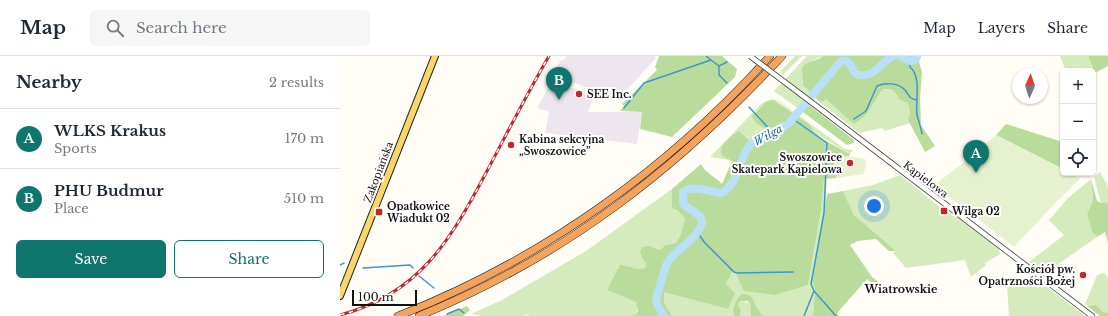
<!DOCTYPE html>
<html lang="en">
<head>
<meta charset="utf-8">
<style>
  body { margin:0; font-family:"Libre Baskerville",serif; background:#f6f6f7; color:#1f2937 }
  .controls { position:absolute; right:12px; top:12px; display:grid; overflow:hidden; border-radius:6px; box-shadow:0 1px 3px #0004 }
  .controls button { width:36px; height:36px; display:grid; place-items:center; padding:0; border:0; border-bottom:1px solid #e0e1e3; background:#fff; color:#1f2937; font:20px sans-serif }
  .compass { position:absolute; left:672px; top:12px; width:36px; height:36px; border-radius:50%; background:#fff; box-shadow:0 1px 3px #0004; rotate:3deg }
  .scale { position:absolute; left:12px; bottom:10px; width:65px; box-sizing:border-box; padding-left:4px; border:2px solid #111; border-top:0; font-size:11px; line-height:14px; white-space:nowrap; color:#111; -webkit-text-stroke:3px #fff; paint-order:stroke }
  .you { position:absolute; left:534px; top:150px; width:14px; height:14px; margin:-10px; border:3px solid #fff; border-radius:50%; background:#1a73e8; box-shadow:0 0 0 6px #1a73e833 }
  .badge { display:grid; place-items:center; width:26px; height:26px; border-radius:50%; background:#0f766e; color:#fff; font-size:13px; font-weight:700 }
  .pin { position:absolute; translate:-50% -33px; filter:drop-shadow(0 1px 2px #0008) }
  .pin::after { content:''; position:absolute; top:21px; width:14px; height:12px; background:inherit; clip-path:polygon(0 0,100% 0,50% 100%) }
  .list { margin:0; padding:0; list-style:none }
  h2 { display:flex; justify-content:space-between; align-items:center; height:52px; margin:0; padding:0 16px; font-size:17px }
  h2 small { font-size:13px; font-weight:400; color:#747a83 }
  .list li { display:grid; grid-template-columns:26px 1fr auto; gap:12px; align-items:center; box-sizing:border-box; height:60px; padding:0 16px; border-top:1px solid #e0e1e3 }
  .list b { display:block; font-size:15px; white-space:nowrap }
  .list p { margin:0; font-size:13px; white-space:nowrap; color:#747a83 }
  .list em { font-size:13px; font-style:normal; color:#747a83 }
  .actions { display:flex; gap:8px; padding:12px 16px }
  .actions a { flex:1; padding:9px 0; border:1px solid #0f766e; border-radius:6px; text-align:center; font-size:14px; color:#0f766e }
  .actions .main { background:#0f766e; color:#fff }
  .icon { flex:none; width:22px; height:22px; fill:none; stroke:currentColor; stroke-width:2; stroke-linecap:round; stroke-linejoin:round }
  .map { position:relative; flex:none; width:768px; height:260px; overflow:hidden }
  header { display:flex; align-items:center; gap:24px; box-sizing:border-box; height:56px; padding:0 20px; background:#fff; border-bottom:1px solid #e0e1e3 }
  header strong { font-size:19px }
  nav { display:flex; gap:22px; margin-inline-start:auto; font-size:14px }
  .search { width:280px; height:36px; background:#f6f6f7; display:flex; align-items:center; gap:10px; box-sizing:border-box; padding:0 14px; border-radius:6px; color:#747a83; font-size:15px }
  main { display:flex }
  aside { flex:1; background:#fff }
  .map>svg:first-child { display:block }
  .industrial { fill:#eee6ef }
  .green { fill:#d5ebbd }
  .forest { fill:#b9dc9c }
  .pitch { fill:#e6f2cf }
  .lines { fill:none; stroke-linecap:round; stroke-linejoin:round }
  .stream { stroke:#3f96cf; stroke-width:1.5 }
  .river { stroke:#b9e0f7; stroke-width:8 }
  .tertiary-casing { stroke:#444; stroke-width:6 }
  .primary-casing { stroke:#222; stroke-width:8 }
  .motorway-casing { stroke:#222; stroke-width:8 }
  .tertiary { stroke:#fff; stroke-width:4.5 }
  .primary { stroke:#f9d66b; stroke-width:6 }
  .motorway { stroke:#f5a25d; stroke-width:7 }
  .rail-casing { stroke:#c4262e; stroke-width:3 }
  .rail { stroke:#fff; stroke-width:1.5; stroke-dasharray:4.5; stroke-linecap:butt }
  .tertiary-bridge-casing { stroke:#444; stroke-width:6; stroke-linecap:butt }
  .tertiary-bridge { stroke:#fff; stroke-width:4.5 }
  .poi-dot { fill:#c4262e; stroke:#fff; stroke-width:1.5 }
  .labels { text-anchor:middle; stroke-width:4; stroke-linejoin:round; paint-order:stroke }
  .poi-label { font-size:10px; font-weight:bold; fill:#111; stroke:#fff; text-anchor:start }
  .street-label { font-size:10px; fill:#111; stroke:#fff }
  .water-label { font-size:11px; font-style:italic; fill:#1768a6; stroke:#fff }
  .neighbourhood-label { font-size:11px; font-weight:bold; fill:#111; stroke:#fff }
</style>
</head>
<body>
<header>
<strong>Map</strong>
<div class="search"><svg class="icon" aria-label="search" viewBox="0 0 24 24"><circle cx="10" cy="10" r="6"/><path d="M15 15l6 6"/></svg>Search here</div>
<nav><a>Map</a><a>Layers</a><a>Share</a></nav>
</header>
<main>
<aside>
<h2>Nearby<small>2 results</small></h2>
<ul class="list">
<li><span class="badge">A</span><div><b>WLKS Krakus</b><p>Sports</p></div><em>170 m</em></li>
<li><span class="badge">B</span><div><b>PHU Budmur</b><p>Place</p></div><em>510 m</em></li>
</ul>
<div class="actions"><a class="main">Save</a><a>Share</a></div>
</aside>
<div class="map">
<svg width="768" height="260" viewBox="0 0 768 260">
  <rect width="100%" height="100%" fill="#fffdf5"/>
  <path class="industrial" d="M 226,0 L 314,0 L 316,2 L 281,40 L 276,41 L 214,20 L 220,5 L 224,4 Z
    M 214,26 L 254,39 L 248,56 L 302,56 L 297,88 L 205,77 L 209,56 L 197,52 L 211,27 Z"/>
  <path class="green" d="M 455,0 L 462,0 L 443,19 L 440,16 Z
    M 467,0 L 483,0 L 467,7 L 462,12 L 464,19 L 462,26 L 471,38 L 459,53 L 434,35 Z
    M 720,0 L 748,0 L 755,17 L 753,17 L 753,15 L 726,15 Z
    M 549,33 L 555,36 L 559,44 L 568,47 L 570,58 L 568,64 L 570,67 L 545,75 L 542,72 L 519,77 L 481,47 L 486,43 L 492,47 L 534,45 L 542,34 Z
    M 431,43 L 439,45 L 505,93 L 513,94 L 510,98 L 475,77 L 469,68 L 437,45 L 426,47 L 415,56 L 416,67 L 430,76 L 410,85 L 399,75 C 389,81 383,85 382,98 L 389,104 L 370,101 L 422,47 Z
    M 760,116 L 768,130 L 768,147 L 761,147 L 754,121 Z
    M 560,119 L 607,157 L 621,163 L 659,193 L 660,198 L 645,207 L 646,209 L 631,221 L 625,204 L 566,212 L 553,197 L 556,195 L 514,159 L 503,135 L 533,129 Z
    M 484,123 L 487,123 L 485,157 L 472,225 L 475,233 L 473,260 L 423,260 C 421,257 419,255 417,252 C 413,244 413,238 402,238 L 394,260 L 332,260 L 324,246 L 324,235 L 388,253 L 386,228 L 392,216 L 468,229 L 481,155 Z
    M 751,123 L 753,144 L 747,158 L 752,176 L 757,181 L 704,218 L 689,206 L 724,179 L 709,164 L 728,142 Z
    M 332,133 L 332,146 L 335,154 L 338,155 L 345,163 L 340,180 L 336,187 L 325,189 L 320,194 L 310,190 L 303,203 L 306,209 L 305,212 L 298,213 L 280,208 L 267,234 L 296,246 L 298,252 L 296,258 L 291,260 L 189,260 L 186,258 L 185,260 L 144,260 L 131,258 L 162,244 L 246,195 Z
    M 765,217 L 768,223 L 768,257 L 763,256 L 756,249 L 747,250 L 745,248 L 757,219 Z
    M 702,227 L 745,260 L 669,260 L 667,228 L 701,229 Z
    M 400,245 L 410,247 L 411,260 L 400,260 L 401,254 L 398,249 Z"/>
  <path class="forest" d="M 319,0 L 382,0 L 397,13 L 395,21 L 332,81 L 300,73 L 302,56 L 280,55 L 284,50 L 282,48 L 317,14 L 315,11 Z
    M 483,0 L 581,0 L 579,6 L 582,16 L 580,42 L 581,69 L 595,90 L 585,96 L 568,64 L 570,58 L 568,47 L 559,44 C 556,36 552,31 542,34 L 526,59 L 514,68 L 486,43 L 481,47 L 463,29 L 462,12 C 466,4 477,6 483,0 Z
    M 748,0 L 768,0 L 768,10 L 755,17 Z
    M 434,44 L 469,68 L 475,77 L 484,84 L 510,98 L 509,100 L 494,101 L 495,112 L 493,114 L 497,122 L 484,123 L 481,155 L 468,229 L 435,239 L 404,235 L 396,218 L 392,216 L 386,228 L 395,237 L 388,253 L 324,236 L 324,246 L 332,260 L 291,260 L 296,258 L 298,255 L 296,246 L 267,234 L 280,208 L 298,213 L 305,212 L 306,209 L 300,197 L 302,191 L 310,190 L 320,194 L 325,189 L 336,187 L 340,180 L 345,163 L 338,155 L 332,152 L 332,133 L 361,108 C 364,116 376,121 382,128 L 392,105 C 390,104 385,102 383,100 C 375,92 391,80 397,76 L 399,75 L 410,85 L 430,76 L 416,67 L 412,60 L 426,46 Z
    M 465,46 L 514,84 L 514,87 L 507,89 L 459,53 Z
    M 666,68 L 723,86 L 723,113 L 656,79 Z
    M 751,123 L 757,145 L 761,147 L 768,147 L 768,187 L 765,176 L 757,181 L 752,176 L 747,158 L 753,144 Z
    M 503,135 L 514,159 L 556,195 L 549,195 L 536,183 L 518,185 L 510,189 L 532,221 L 540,227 L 540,232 L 536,231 L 527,223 L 497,257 L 499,260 L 473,260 L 475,233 L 472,226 L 487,138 Z
    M 402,238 C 413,237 413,244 417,252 C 419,255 421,257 423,260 L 411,260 L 410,247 L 407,245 L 400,245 L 398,249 L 401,254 L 400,260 L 394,260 C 392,252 396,243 402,238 Z
    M 756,249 L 763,256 L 768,257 L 768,260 L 760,260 L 747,250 Z
    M 127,250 L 130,254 L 123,260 L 103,260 Z"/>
  <path class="pitch" d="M 656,79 L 723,113 L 723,117 L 730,117 L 740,123 L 717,145 L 674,191 L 594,129 L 626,105 Z
    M 501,99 L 525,103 L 526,111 L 523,118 L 497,122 L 493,114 L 495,112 L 494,101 Z"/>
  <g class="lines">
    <path class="stream" d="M 366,0 L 371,4
      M 570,5 L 570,11 C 582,21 575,45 577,59 C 579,66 581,72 582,78
      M 379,10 L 379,19 L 387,27
      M 409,51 L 433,77
      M 284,52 L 304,27 L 371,4 L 379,10 L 387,6
      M 453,63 L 487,87 L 484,157 L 471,228 L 474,235 L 496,260
      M 514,63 L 526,55 L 537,30 C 545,26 559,27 565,34 C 569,39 569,43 577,44
      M 357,176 L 365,187 L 394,216 L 399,217 L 453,216
      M 0,209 L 4,207
      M 23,212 L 70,209 L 73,212
      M 79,220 L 94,232
      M 107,258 L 119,253 L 124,257
      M 464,260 L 474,235"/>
    <path class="river" d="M 560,0 L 570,5 L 574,4 L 577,0
      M 324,260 C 312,242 316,245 321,226 C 324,218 324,210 330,203 C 339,191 359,182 362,166 L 360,160 L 343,148 L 343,136 C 352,128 370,136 381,137 C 398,130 399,103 409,90 C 418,79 437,76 449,67 L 500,6 C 510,1 511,12 516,18 C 533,24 540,7 553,0"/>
    <g class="tertiary-casing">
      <path id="tertiary" d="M 483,55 L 752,260"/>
    </g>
    <g class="primary-casing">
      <path id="primary" d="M 0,240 L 95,0"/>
    </g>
    <g class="motorway-casing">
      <path id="motorway" d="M 58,260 C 201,204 327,114 430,0
        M 79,260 C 224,201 336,114 442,0"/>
    </g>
    <use href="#tertiary" class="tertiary"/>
    <use href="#primary" class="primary"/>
    <use href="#motorway" class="motorway"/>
    <g class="rail-casing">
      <path id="rail" d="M 0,259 C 80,238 111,183 147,115 C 167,77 187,38 209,0"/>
    </g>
    <use href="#rail" class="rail"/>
    <g class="tertiary-bridge-casing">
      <path id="tertiary-bridge" d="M 410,0 L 483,55"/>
    </g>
    <use href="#tertiary-bridge" class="tertiary-bridge"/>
  </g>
  <g class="poi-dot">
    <circle cx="239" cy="38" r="4"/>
    <circle cx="171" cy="89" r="4"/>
    <circle cx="510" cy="107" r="4"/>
    <rect x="600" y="151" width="8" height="8" rx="2"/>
    <rect x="35" y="152" width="8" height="8" rx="2"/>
    <circle cx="743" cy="219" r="4"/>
  </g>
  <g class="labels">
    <g class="poi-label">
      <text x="247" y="42">SEE Inc.</text>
      <text x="179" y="87">Kabina sekcyjna<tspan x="179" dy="12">„Swoszowice”</tspan></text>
      <text x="502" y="105" text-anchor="end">Swoszowice<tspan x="502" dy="12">Skatepark Kąpielowa</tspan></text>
      <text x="47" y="154">Opatkowice<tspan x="47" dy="12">Wiadukt 02</tspan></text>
      <text x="612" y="159">Wilga 02</text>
      <text x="735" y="217" text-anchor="end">Kościół pw.<tspan x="735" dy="12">Opatrzności Bożej</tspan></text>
    </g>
    <g class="street-label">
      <text transform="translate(38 116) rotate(-69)" y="4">Zakopiańska</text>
      <text transform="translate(586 123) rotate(37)" y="4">Kąpielowa</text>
    </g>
    <g class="water-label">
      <text transform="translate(428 79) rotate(-29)" y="4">Wilga</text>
    </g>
    <g class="neighbourhood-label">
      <text x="561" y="237">Wiatrowskie</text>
    </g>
  </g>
</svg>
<div class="controls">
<button>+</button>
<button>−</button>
<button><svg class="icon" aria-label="locate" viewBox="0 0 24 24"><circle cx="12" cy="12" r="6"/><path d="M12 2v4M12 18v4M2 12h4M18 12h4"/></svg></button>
</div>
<svg class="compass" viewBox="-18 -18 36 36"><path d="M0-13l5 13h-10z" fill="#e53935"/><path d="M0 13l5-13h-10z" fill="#747a83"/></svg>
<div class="scale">100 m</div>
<div class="you"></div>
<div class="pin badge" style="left:636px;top:117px">A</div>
<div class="pin badge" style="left:219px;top:44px">B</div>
</div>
</main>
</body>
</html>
